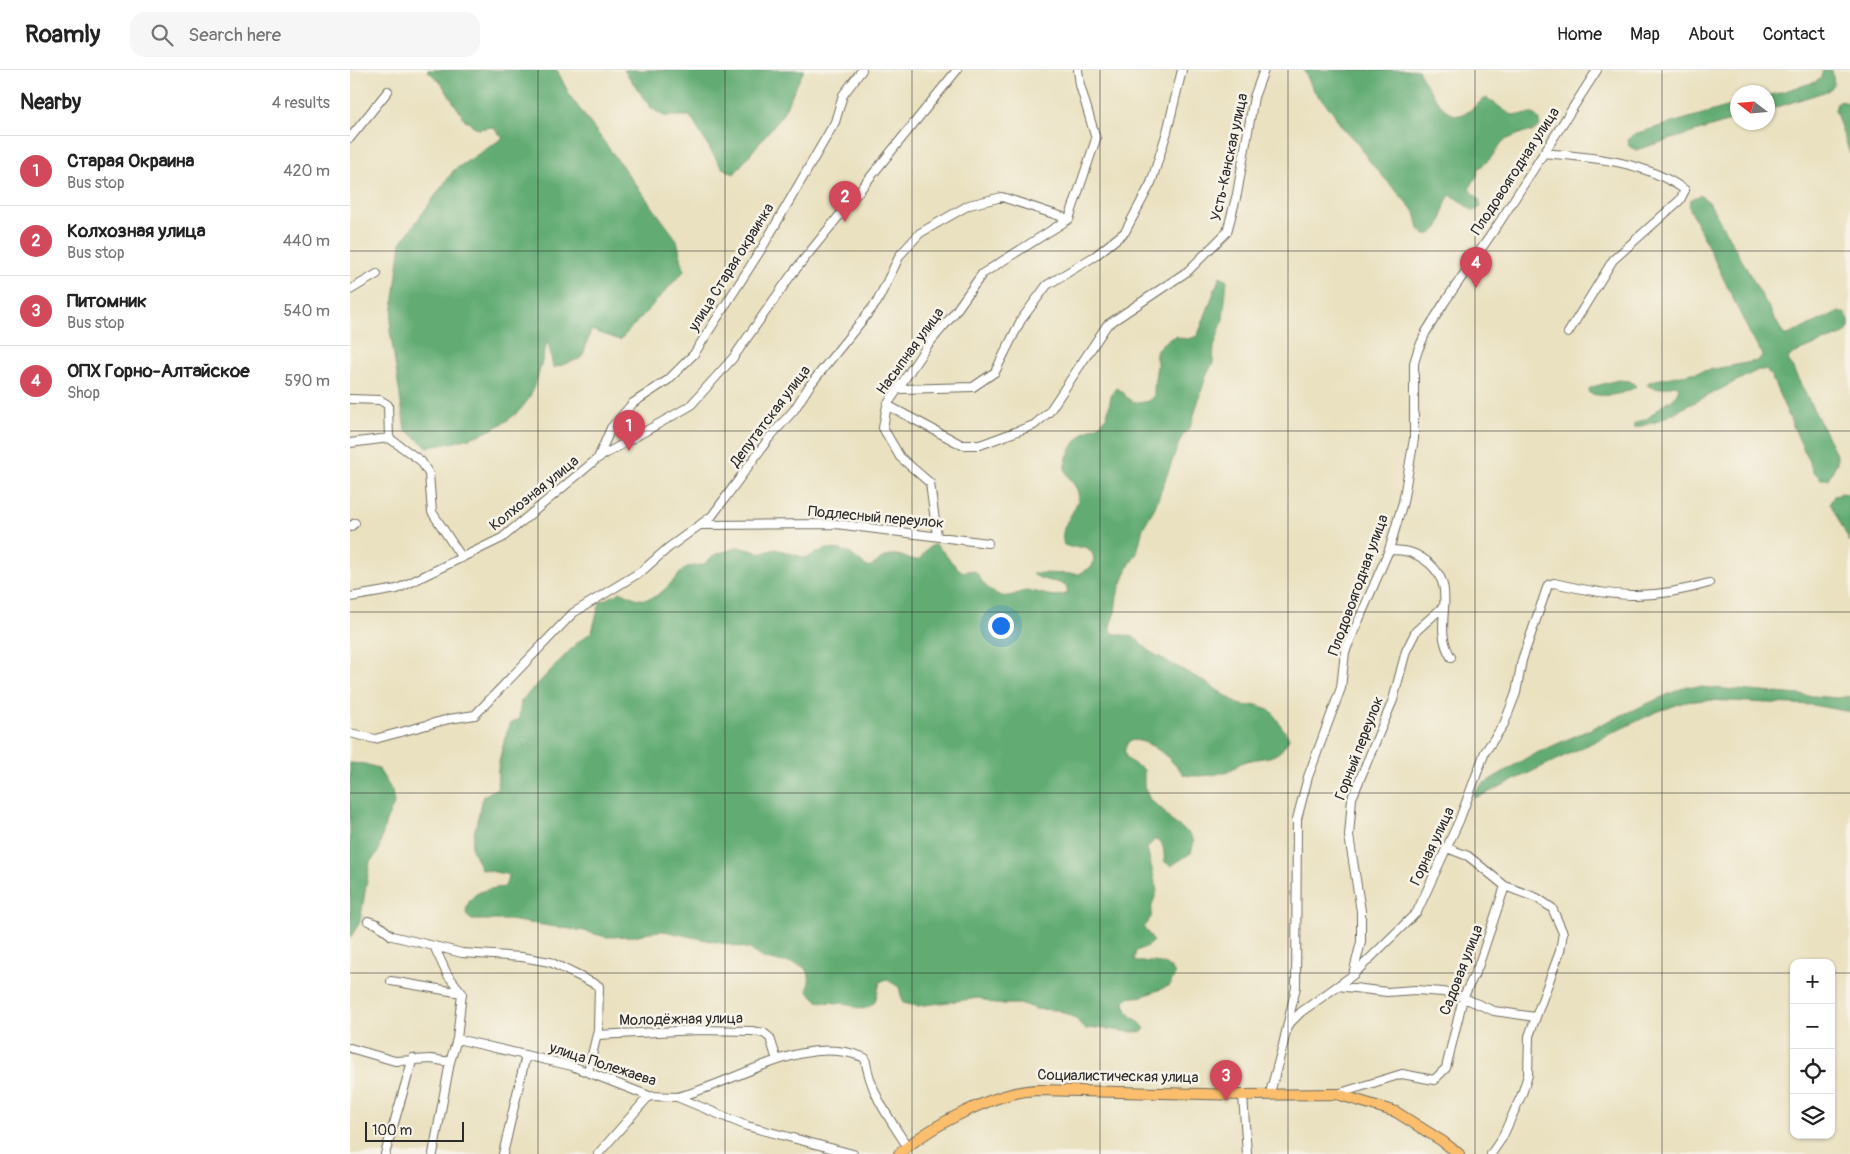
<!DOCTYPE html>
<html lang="en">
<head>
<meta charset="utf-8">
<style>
  body { margin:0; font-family:Pangolin,sans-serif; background:#f6f6f6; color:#222 }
  .controls { position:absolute; right:15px; bottom:15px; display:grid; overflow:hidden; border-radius:10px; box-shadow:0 1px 4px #0004 }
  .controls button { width:45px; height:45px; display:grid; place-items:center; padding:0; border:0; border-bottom:1px solid #e0e0e0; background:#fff; color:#222; font:25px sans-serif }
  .compass { position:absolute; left:1380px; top:15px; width:45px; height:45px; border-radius:50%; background:#fff; box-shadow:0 1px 4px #0004; rotate:286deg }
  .scale { position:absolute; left:15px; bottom:12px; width:99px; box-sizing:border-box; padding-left:5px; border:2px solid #2b2b2b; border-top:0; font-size:14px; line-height:18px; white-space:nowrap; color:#2b2b2b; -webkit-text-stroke:4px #f7f3e8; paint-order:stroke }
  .you { position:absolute; left:650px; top:555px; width:18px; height:18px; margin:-12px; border:4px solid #fff; border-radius:50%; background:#1a73e8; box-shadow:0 0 0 8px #1a73e833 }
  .badge { display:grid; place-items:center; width:32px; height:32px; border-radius:50%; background:#d1495b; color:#fff; font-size:16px; font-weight:700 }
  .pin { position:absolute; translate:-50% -41px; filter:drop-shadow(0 1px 2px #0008) }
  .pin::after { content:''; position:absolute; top:26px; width:18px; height:15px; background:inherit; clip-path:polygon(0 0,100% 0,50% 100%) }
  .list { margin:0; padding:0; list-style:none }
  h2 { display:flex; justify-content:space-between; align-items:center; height:65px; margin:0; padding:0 20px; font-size:21px }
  h2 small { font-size:16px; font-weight:400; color:#767676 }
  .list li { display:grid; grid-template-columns:32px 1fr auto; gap:15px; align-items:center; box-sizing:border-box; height:70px; padding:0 20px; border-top:1px solid #e0e0e0 }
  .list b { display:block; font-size:19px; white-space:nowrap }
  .list p { margin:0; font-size:16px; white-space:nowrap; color:#767676 }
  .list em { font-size:16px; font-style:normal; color:#767676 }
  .icon { flex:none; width:28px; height:28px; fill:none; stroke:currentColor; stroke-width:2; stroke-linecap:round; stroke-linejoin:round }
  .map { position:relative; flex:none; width:1500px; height:1084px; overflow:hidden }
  header { display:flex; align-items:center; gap:30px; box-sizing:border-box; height:70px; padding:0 25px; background:#fff; border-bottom:1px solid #e0e0e0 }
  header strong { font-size:24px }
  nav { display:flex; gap:28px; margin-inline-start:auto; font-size:18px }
  .search { width:350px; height:45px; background:#f6f6f6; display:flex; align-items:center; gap:12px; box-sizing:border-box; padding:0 18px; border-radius:15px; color:#767676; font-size:19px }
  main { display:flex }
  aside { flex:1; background:#fff }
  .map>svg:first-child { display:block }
  .forest { fill:#62ac73; stroke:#466c4f }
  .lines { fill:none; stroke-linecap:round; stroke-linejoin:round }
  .minor-casing { stroke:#6e6b5f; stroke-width:10 }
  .major-casing { stroke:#6e6b5f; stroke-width:12 }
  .minor { stroke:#fff; stroke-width:8 }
  .major { stroke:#fabe6d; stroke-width:10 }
  .grid { fill:none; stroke:#2b2b2b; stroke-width:1; stroke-opacity:0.55 }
  .labels { text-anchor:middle; stroke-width:5; stroke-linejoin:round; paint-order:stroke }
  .street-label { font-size:15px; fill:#2b2b2b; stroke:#f7f3e8 }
</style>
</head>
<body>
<header>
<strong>Roamly</strong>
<div class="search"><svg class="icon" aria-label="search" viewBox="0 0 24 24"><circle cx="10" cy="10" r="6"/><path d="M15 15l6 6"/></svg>Search here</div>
<nav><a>Home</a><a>Map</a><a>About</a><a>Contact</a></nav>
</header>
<main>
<aside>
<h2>Nearby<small>4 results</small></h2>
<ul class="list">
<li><span class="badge">1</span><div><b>Старая Окраина</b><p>Bus stop</p></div><em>420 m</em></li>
<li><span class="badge">2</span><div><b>Колхозная улица</b><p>Bus stop</p></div><em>440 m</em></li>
<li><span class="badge">3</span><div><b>Питомник</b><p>Bus stop</p></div><em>540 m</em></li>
<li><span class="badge">4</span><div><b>ОПХ Горно-Алтайское</b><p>Shop</p></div><em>590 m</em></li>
</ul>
</aside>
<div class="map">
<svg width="1500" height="1084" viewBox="0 0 1500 1084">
  <rect width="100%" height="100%" fill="#f7f3e8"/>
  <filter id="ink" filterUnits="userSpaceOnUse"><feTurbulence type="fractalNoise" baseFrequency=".02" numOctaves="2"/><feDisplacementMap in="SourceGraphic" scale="10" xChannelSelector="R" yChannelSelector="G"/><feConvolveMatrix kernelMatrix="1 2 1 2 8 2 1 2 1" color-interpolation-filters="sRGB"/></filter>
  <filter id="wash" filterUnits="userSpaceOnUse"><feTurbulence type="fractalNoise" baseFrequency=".0096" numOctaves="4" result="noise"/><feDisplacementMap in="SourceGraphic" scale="20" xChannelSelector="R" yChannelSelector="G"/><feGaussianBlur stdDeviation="1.12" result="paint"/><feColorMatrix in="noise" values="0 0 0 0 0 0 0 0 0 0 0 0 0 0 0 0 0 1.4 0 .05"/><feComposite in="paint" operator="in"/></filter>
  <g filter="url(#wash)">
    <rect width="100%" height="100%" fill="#eae1c0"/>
    <path class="forest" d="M 77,0 L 207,0 L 220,26 L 327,170 L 334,201 L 270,270 L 241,260 L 232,288 L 203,298 L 198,270 C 192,288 189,309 180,326 C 163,359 111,373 77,377 L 55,359 L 40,260 L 51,173 L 104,100 L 153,68 L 143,57 L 128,59 L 115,50 L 91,13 Z
      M 274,0 L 454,0 L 432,45 L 384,104 L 371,97 L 340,46 L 314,46 L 301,38 Z
      M 954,0 L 1068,0 C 1075,12 1093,48 1110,45 C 1121,43 1127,32 1137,28 L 1161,45 L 1184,44 L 1190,50 L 1189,57 L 1182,62 L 1174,62 L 1153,71 L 1140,89 L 1128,99 L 1127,106 L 1119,119 L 1129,129 L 1131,137 L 1124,141 C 1114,136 1109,129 1100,125 C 1089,139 1097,162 1075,165 L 1069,159 L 1065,142 L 1020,92 L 1007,73 L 991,56 L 983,42 L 963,20 Z
      M 1473,0 L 1482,0 L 1484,14 L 1480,20 L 1418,40 L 1418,26 L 1465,12 L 1471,7 Z
      M 1490,31 L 1500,33 L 1500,84 L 1485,40 L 1487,33 Z
      M 1387,34 L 1387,49 L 1286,80 L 1279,76 L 1278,69 L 1284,64 Z
      M 1350,125 L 1359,132 L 1434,265 L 1438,265 L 1488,242 L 1495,243 L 1499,250 L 1499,258 L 1494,264 L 1442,284 L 1438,289 L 1487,386 L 1487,393 L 1478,409 L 1471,409 L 1463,401 L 1421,306 L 1416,300 L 1408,300 L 1306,352 L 1284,358 L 1284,354 L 1298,348 L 1316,332 L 1324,329 L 1329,318 L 1326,315 C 1316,316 1307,322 1297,315 L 1300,311 L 1407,291 L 1413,285 L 1402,268 L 1339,137 L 1340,130 Z
      M 870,206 L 877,210 L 873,249 L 864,277 L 863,293 L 856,306 L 841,355 L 830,370 L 805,437 L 793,458 L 787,483 L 778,497 L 767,526 L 765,542 L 760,556 L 762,563 L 784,567 L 802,583 L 855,612 L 887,633 L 894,636 L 908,635 L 922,642 L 939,668 C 928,693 914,685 894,692 C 889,693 888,696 884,698 C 871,706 848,707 834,705 C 823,691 798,666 779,671 C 767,687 783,693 794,700 L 794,716 L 800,730 L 813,740 L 820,750 L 840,764 L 844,771 L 841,783 L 821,796 L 815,792 C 813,783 816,773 805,769 L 797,778 L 807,821 L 802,835 L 801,847 L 794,857 L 803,871 L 798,876 L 786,881 L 784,889 L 787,892 C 800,892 820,890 825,905 L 819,916 L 793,926 L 777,928 L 774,931 C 775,947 788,947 795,959 L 792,962 C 772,963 755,956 735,959 L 725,948 L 708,940 L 686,939 L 672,934 L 644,934 L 629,928 L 567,936 L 553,933 L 549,917 L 536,909 L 530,912 L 525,932 C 511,944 510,937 496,934 C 487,932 477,933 468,931 L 458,921 C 458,916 460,909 459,905 C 455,890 432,893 421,890 C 413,889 406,884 400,879 L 314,861 L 299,862 L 285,866 L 256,867 L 234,861 L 159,850 L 122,850 L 116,845 C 117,821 136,819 155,817 L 159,805 L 131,799 L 121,777 L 133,726 L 148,718 C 145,695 154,676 159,654 L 169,649 L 171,631 L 228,572 L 242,562 L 250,532 L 271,522 C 276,523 280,526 285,528 C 309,536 322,508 337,497 L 353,495 L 364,485 L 389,477 L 411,483 L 426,479 L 456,488 L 475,479 L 490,480 L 498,482 L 517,497 C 526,496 529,488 537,486 C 548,482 558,490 569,490 L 578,478 L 585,474 C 595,482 602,495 613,502 C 631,497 626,507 636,516 C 638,519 645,523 649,525 C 660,530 669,520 679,521 C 694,522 703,530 718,523 L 716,516 C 705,509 693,513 682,503 L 729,504 L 742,497 C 745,487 744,483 736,477 L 720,477 L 714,475 C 708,456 724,446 728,429 C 731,417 716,409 715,398 C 714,388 726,368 735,362 C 742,357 749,357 754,350 C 762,339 757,327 766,318 L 773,322 C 779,333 787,334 799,331 L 804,325 C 804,314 805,307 807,296 C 808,292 805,289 806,284 C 806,276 819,269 826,266 C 835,270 840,270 848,265 Z
      M 1268,310 L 1280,311 L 1286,316 C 1276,325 1251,328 1239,323 L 1239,319 L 1242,317 Z
      M 1491,423 L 1500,424 L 1500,472 L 1480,433 L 1484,426 Z
      M 1337,616 L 1488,628 L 1500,626 L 1500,642 L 1463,635 L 1356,630 L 1335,632 L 1306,642 L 1135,724 L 1124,728 L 1125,721 L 1131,715 L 1180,686 Z
      M 0,693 L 15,694 L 28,698 L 42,721 L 44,734 L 36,751 L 28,782 L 20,792 L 10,852 L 0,868 Z"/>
  </g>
  <g filter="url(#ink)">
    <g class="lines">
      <g class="minor-casing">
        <path id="minor" d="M 0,68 L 38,21
          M 1193,83 C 1242,87 1295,91 1335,120 L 1330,130 L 1263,190 L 1218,263
          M 0,220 L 27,204
          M 550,319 L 623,317 L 645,302 L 671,250 L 697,215 L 745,186 L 775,162 L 801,113 L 817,62 L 832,0
          M 0,329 L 30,330 L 38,335 L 39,368
          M 537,335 L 612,375 L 630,375 L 684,355 L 699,342 L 757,255 L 838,201 L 877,162 L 887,124 L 904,27 L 914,0
          M 0,373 L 39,368 L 71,391 L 79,404 L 82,442 L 112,488
          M 248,388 L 261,358 L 283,333 L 318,310 L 344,284 L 412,178 L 485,52 L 493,25 L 512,0
          M 350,455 L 486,454 L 638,473
          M 0,457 L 5,453
          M 587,466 L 580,413 L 550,387 L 533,358 L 537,335 L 577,276 L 603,245 L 632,204 L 719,149
          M 1039,480 C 1056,480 1065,482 1079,493 C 1111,521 1080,553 1101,587
          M 0,527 L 47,519 L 152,468 L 248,388 L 340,336 L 383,288 L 442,204 L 607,0
          M 0,663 L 25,669 L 99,649 L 125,645 L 223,543 L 292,501 L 318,478 L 362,446 L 419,368 L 444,340 L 460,315 L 527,232 L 550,185 L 570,163 L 619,135 L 652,127 L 719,149 L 746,69 L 730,15 L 728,0
          M 1097,778 L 1118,786 L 1155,816 L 1187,828 L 1202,838 L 1213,863 L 1210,881 L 1179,966 L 1178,1005 L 1172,1024 L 1152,1068 L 1141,1084
          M 18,851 L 27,854 L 42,866 L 84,876 L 97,904 L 112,923 L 107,969 L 100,992 L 83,1084
          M 84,876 L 112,883 L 172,887 L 200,892 L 249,916 L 248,960 L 238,1002
          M 1003,904 L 1011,872 L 1011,841 L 999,766 L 1002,728 L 1043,630 L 1056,581 L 1066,561 L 1094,536
          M 41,911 L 112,923
          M 988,916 L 1037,922 L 1065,920 L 1093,922 L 1107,925 L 1144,941 L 1185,947
          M 939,954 L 951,942 L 1003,905 L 1067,842 L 1109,751 L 1135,682 L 1154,654 L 1166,623 L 1172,590 L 1198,515 L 1204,513 C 1264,527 1299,531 1359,513
          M 247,965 L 348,960 L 402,961 L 414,963 L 420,968 L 427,990
          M 107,969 L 222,996 L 299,1026 L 327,1027 L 397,1056 L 503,1084
          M 0,978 L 45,991 L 81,989 L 100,992
          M 920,1023 L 933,975 L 946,917 L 947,749 L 958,707 L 991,618 L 995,582 L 1039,480 L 1053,432 L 1064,369 L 1064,293 L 1068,280 L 1076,262 L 1094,233 L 1149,153 L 1247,0
          M 987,1024 L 1052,1004 L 1084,1010 L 1096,998 L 1113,928 L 1128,897 L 1155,816
          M 893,1025 L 897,1084
          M 327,1027 C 386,1014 454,961 515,988 C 521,1025 538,1046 557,1076
          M 35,1084 L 63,988
          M 153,1084 L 176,985
          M 248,1084 L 299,1026"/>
      </g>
      <g class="major-casing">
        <path id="major" d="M 549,1084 C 580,1056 646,1021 688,1020 L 893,1025 L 987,1024 L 1046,1042 L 1092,1071 L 1109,1084"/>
      </g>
      <use href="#minor" class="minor"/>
      <use href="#major" class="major"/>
    </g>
  </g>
  <path class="grid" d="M 188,0 L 188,1084M 375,0 L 375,1084M 562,0 L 562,1084M 750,0 L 750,1084M 938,0 L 938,1084M 1125,0 L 1125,1084M 1312,0 L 1312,1084M 0,181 L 1500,181M 0,361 L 1500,361M 0,542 L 1500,542M 0,723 L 1500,723M 0,903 L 1444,903M 1481,903 L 1500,903"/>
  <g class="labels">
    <g class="street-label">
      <text transform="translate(879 87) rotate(-78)" y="5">Усть-Канская улица</text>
      <text transform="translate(1165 101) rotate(-57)" y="5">Плодовоягодная улица</text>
      <text transform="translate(381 197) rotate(-58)" y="5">улица Старая окраинка</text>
      <text transform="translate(560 281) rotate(-54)" y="5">Насыпная улица</text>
      <text transform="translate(420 346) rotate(-53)" y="5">Депутатская улица</text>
      <text transform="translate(184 423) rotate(-39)" y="5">Колхозная улица</text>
      <text transform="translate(526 447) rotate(5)" y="5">Подлесный переулок</text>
      <text transform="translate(1008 515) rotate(-70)" y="5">Плодовоягодная улица</text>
      <text transform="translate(1009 678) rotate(-69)" y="5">Горный переулок</text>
      <text transform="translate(1082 776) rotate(-65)" y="5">Горная улица</text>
      <text transform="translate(1111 900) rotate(-69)" y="5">Садовая улица</text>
      <text transform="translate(331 949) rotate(-1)" y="5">Молодёжная улица</text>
      <text transform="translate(253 994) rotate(18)" y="5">улица Полежаева</text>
      <text transform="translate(768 1006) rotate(1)" y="5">Социалистическая улица</text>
    </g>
  </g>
</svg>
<div class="controls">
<button>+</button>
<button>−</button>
<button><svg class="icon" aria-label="locate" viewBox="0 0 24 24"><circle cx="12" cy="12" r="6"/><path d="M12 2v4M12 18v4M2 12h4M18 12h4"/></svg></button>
<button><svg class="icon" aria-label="layers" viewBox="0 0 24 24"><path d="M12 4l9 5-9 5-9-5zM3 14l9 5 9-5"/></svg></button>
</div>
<svg class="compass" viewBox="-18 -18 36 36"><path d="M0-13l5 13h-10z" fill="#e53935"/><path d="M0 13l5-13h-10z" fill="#767676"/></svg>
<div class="scale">100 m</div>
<div class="you"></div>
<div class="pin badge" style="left:279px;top:381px">1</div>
<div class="pin badge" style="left:495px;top:152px">2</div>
<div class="pin badge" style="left:876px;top:1031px">3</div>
<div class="pin badge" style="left:1126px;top:218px">4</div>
</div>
</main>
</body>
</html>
